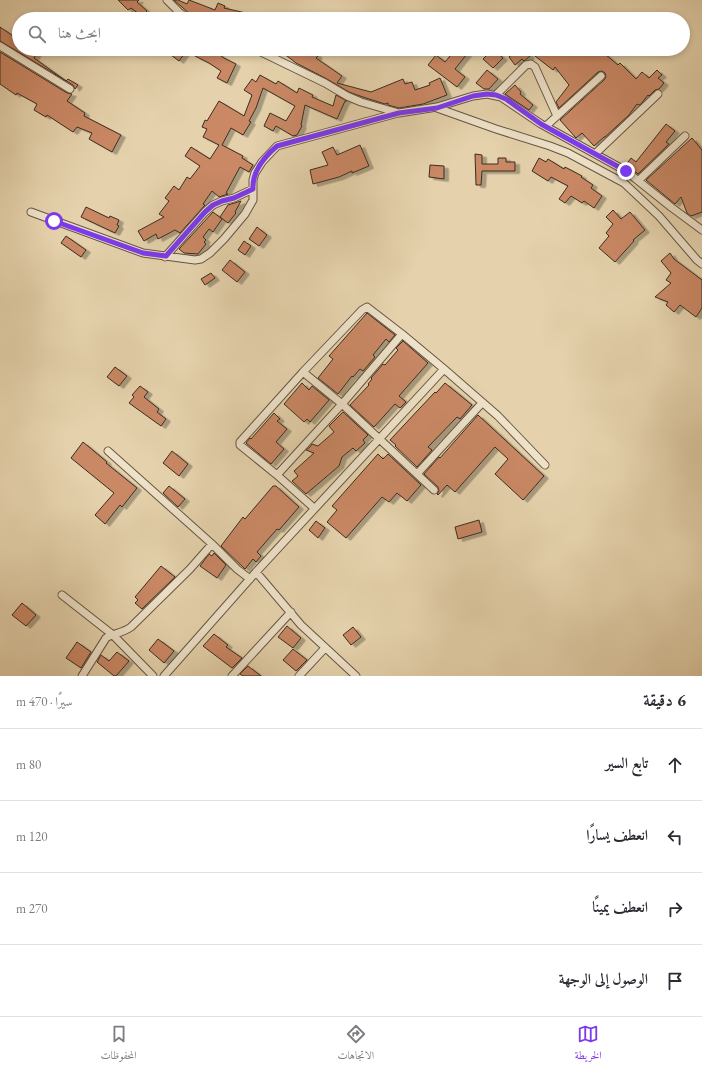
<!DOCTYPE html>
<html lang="ar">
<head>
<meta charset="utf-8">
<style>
  body { margin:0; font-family:"EB Garamond",Amiri,serif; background:#f2f2f3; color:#2b2b33; direction:rtl }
  .stop { position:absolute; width:12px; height:12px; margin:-9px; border:3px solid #7c3aed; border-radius:50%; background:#fff }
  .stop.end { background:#7c3aed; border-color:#fff; box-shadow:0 1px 4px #0008 }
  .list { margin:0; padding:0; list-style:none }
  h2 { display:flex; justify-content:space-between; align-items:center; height:52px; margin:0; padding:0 16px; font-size:17px }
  h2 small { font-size:13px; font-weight:400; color:#7c7c81 }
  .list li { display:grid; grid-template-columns:26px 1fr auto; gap:12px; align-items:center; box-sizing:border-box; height:72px; padding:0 16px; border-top:1px solid #e1e1e2 }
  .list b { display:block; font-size:15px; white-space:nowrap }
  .list em { font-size:13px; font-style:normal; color:#7c7c81 }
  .icon { flex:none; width:22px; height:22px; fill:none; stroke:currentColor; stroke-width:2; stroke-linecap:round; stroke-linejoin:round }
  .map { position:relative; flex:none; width:702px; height:676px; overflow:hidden; direction:ltr }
  .search { position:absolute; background:#fff; box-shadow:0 2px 6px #0003; left:12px; right:12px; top:12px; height:44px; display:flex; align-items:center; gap:10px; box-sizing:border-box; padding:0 14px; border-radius:22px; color:#7c7c81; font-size:15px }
  .sheet { height:340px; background:#fff }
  nav { display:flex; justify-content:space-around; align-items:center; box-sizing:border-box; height:56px; border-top:1px solid #e1e1e2; background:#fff; font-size:11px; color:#7c7c81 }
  nav a { display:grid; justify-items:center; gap:2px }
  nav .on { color:#7c3aed }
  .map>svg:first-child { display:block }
  .building { fill:#ca8865; stroke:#3a2d20; filter:url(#shadow) }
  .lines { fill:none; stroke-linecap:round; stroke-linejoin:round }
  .minor-casing { stroke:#655643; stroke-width:9 }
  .minor { stroke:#eee2c9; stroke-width:7 }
  .route { stroke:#7c3aed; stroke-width:5 }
</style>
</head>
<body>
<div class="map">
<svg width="702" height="676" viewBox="0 0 702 676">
  <defs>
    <filter id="shadow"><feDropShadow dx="4.5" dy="2.5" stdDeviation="0" flood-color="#0004"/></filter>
  </defs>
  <rect width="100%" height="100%" fill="#e5d2ac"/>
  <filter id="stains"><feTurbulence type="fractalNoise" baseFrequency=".005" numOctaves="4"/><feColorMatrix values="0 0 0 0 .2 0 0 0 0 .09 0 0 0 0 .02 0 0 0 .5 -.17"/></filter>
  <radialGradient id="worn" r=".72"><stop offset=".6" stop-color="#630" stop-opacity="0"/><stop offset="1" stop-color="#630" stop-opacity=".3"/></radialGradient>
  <path class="building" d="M 118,0 L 139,0 L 137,2 L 147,11 L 143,17 L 131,8 L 128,10 Z
    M 174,0 L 178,0 L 187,4 L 189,0 L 215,10 L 218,3 L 225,6 L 224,8 L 259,16 L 259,19 L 193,19 L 191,15 Z
    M 0,27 L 19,40 L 19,49 L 30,49 L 37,53 L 34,58 L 66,81 L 68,79 L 78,85 L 75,89 L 73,85 L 0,41 Z
    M 163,49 L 188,49 L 179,61 Z
    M 198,49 L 203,49 L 215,55 L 217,53 L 224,58 L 236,64 L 227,83 L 217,78 L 221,71 L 209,63 L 195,56 Z
    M 278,49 L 309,49 L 318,56 L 316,58 L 342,76 L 337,83 L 371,92 L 403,79 L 405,84 L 412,82 L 415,90 L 430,85 L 429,83 L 440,78 L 447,95 L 423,104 L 399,108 L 388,105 L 388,103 L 385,104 L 363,97 L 349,92 L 327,79 L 296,63 Z
    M 456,49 L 471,49 L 455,69 L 465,77 L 457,87 L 428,65 L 436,55 L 445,62 Z
    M 493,49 L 503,58 L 493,68 L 483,59 Z
    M 520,49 L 524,49 L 530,56 L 524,61 L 522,59 L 515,65 L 509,57 Z
    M 526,49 L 599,49 L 618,65 L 620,63 L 636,79 L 642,72 L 649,78 L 657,70 L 662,75 L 658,78 L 664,83 L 659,89 L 655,90 L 649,96 L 648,95 L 641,104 L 639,105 L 637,104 L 629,115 L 605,137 L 604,137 L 594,146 L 582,133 L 576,138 L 560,120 L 604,80 L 606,77 L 605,73 L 602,71 L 598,72 L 559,108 L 556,102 L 569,85 L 555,67 L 553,70 Z
    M 0,52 L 67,93 L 72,94 L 67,101 L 85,113 L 84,116 L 121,135 L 112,152 L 89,139 L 92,133 L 77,127 L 73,132 L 47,115 L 46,117 L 34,110 L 37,104 L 17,93 L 16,95 L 0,84 Z
    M 487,70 L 498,79 L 489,89 L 484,89 L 476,83 Z
    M 260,75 L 276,84 L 278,81 L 297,93 L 299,88 L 313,95 L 312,97 L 333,106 L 336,95 L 347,101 L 345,101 L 337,119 L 305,105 L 301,125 L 302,126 L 297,135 L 293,136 L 276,126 L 273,131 L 264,126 L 270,113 L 286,121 L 295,106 L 263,88 L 256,108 L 249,121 L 251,122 L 243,135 L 231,128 L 222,145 L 243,156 L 242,158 L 253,165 L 249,172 L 240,167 L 226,193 L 228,194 L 219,197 L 212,191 L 203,204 L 205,205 L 180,233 L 175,230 L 158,239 L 156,234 L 144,241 L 138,231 L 164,217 L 159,214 L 169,201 L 165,198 L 174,186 L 179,190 L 187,177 L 190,179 L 200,166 L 185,156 L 191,147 L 210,159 L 219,145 L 203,137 L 207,129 L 202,127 L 205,120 L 207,121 L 219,101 L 244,116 L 252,95 L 244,90 L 252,79 L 256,82 Z
    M 515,85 L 521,92 L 520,94 L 533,105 L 529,110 L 505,94 Z
    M 666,124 L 675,131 L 666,142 L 669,144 L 638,174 L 626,165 L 631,158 L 636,162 Z
    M 692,138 L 702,150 L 702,212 L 691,216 L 687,213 L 681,197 L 675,204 L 646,180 Z
    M 360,145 L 369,166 L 352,173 L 352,171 L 339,177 L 313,184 L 310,170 L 328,165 L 322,152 L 333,147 L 337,155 Z
    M 475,154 L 482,155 L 482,164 L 498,164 L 498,158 L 506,158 L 506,162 L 515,162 L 515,171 L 482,171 L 481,185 L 476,185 Z
    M 539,158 L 546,162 L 548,159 L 564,169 L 565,167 L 582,176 L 581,177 L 593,185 L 591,188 L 602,196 L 594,208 L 584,201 L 582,203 L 571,196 L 565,203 L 559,199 L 568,186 L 551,177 L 548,181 L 532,171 Z
    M 430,165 L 444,166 L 444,179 L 429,177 Z
    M 241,201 L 235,212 L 236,213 L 228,223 L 220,217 L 228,205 Z
    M 86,207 L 109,218 L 110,216 L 119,220 L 117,225 L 119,226 L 115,233 L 81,217 Z
    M 613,210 L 621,219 L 630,212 L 645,230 L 633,240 L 634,241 L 615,262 L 599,248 L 609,236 L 606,233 L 613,224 L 606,217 Z
    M 213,212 L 222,219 L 213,232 L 209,229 L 203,237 L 206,240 L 204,242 L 206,244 L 198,254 L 184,253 L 179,249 Z
    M 257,227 L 267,235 L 259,246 L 249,239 Z
    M 66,236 L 86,250 L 81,257 L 61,243 Z
    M 244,241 L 251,246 L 245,255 L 238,250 Z
    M 670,253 L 674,259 L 702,280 L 702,308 L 696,317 L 680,305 L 674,312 L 666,305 L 668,302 L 655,297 L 671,283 L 666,280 L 671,273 L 661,261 Z
    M 230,260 L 245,272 L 237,282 L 222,270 Z
    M 211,273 L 215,278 L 205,285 L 201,279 Z
    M 367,313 L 395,335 L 389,342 L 386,339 L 373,355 L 375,357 L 363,371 L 360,369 L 353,377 L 352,376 L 338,394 L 318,378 L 333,359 L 329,356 Z
    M 403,341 L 428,363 L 399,396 L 406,402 L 400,408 L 395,404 L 374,427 L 350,405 L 369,385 L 368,384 L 372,379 L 371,378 L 383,364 L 385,365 L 398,350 L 396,348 Z
    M 115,367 L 127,376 L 119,386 L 107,377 Z
    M 302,383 L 309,390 L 312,386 L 329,400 L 310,422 L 307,419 L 304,422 L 284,404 Z
    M 445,383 L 472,405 L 460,419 L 457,417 L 428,447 L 432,450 L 417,467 L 395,446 L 396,445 L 390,440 L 435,392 L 436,393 Z
    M 140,386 L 148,392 L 144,397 L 159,409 L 157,412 L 166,419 L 161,426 L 129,403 L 134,397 L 132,395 Z
    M 343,412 L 368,435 L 363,440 L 365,443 L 356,451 L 353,448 L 342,457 L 339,466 L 306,494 L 292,481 L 298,476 L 294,471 L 314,453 L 306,450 L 310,447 L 312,444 L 318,446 L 334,432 L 329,426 Z
    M 274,413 L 280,419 L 277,421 L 287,429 L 276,442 L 284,449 L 271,464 L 246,443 L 250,438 L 251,439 Z
    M 478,415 L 544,476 L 523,500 L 495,474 L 508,459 L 495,447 L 455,492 L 447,485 L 438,495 L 437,494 L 439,491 L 438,487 L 424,474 L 439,457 L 440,458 Z
    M 83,442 L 107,462 L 106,463 L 137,488 L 122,507 L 120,505 L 105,524 L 95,515 L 114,493 L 71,458 Z
    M 172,451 L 188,464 L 179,476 L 163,463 Z
    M 378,454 L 383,459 L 388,454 L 421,485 L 407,501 L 397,493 L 389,502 L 382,497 L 346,538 L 327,522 L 337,510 L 332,506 Z
    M 169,486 L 185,499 L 178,507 L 163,493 Z
    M 273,486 L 276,486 L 299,507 L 279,530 L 277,529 L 257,552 L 261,556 L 256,562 L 253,559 L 245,569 L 221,546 L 243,517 L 245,519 Z
    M 479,520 L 482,532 L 458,539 L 455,527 Z
    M 316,521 L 325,528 L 318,538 L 309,530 Z
    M 214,553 L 226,565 L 217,578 L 200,566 L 209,554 L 212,556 Z
    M 161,566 L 175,577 L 142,609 L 135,603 L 138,600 L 135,597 Z
    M 22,603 L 36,615 L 26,626 L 12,615 Z
    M 287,626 L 301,638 L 293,648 L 278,637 Z
    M 353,627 L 361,637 L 351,645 L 343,635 Z
    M 214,634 L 228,645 L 226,647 L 242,658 L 232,668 L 203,646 Z
    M 158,639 L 174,651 L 164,663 L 149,650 Z
    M 77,642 L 91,652 L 81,668 L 66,658 Z
    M 293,649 L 307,660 L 296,671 L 283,660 Z
    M 117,652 L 129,661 L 116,676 L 114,676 L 97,662 L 101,655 L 109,661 Z
    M 248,666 L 261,676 L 243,676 L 240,674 Z"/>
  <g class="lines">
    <g class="minor-casing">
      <path id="minor" d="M 167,0 L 179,12 L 188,19
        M 0,46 L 70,89
        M 255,49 L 325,83 L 347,96 L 361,102 L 399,113 L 437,107 L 473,96 L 487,94 L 501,97 L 541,124 L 626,171 L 671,207 L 702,230
        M 496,95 L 526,65 L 531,64 L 535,67 L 557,116
        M 437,108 L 496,129 L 550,146 L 568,153 L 624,183 L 659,216 L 697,260 L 702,264
        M 546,126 L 601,76
        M 596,153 L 658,94
        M 639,180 L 685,136
        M 31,212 L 143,253 L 195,260 L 201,259 L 210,253 L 224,239 L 245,214 L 253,200 L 253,180 L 255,173 L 262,162 L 277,146 L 398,113
        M 165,257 L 205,212 L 213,205 L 222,201 L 234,198 L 253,189
        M 303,372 L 362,310 L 367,307 L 402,334 L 444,369 L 498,416 L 545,465
        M 108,451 L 212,544 L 237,569 L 250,579
        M 417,474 L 482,403
        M 277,475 L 240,445 L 240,442 L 303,372 L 342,404 L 402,334
        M 314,508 L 277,475 L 342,404 L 434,490
        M 256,572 L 301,625 L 356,676
        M 62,595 L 113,635 L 153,676
        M 82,676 L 106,638 C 114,633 123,633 131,627 L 190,569 L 212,544
        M 164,676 L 256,572 L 444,369
        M 232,676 L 291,612
        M 299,676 L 325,648"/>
    </g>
    <use href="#minor" class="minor"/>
  </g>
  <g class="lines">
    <path class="route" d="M 54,221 L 143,253 L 166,256 L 205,212 L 213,205 L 222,201 L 234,198 L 253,189 C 252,171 264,157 277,146 L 399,113 L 437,108 L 473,96 L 487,94 L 496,95 L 506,99 L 541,124 L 626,171"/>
  </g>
  <rect width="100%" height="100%" filter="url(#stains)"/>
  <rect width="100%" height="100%" fill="url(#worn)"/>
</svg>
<div class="stop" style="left:54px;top:221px"></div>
<div class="stop end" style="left:626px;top:171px"></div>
<div class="search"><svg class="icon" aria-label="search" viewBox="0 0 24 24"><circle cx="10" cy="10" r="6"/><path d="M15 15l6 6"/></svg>ابحث هنا</div>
</div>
<section class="sheet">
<h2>6 دقيقة<small>سيرًا · 470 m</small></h2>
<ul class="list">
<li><svg class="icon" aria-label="ahead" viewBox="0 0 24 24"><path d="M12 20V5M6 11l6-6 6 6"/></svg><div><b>تابع السير</b></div><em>80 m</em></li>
<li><svg class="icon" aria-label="left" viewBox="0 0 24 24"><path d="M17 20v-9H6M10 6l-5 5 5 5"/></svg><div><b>انعطف يسارًا</b></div><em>120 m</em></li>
<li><svg class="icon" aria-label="right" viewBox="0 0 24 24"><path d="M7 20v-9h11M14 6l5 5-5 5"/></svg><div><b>انعطف يمينًا</b></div><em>270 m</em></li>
<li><svg class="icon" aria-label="arrive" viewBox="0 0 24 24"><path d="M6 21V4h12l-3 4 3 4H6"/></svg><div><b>الوصول إلى الوجهة</b></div></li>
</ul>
</section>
<nav>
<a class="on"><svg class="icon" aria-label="map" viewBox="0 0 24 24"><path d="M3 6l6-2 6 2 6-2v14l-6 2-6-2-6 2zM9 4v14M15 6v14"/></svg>الخريطة</a>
<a><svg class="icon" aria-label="directions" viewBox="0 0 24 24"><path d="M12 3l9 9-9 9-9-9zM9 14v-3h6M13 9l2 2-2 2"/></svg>الاتجاهات</a>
<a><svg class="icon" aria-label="saved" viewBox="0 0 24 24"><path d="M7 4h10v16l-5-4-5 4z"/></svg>المحفوظات</a>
</nav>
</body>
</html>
